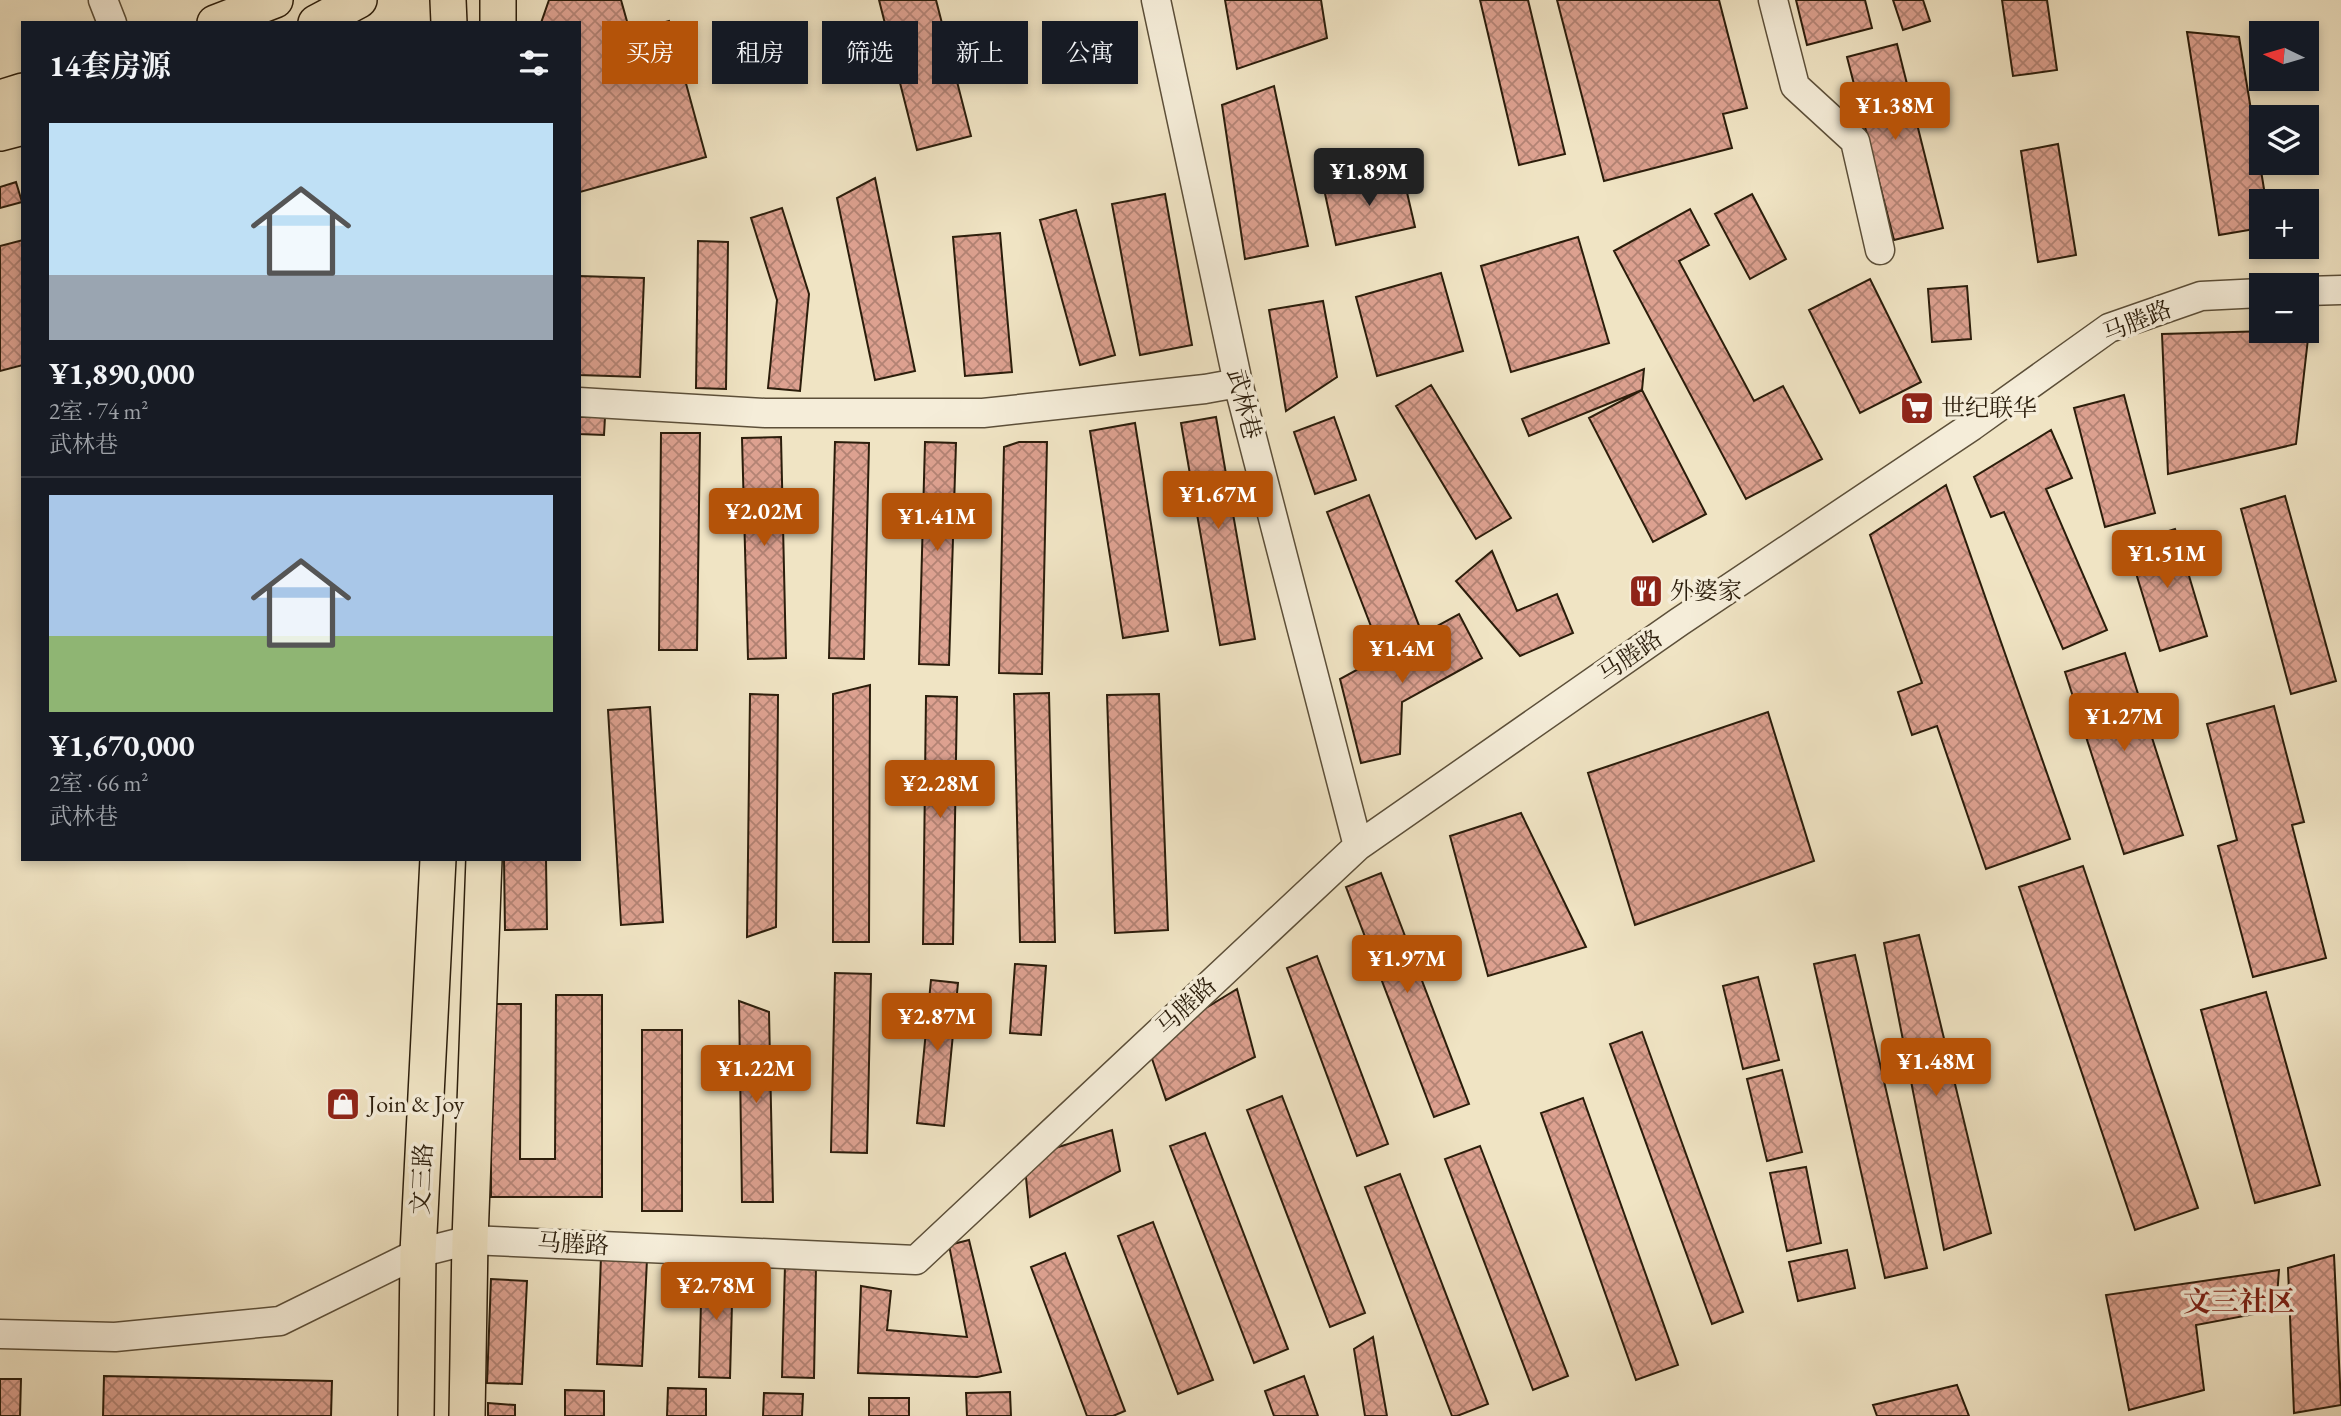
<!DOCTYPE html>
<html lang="zh">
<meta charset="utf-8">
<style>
:root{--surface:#171b24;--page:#20242c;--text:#f1f3f6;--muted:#9ea1a6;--line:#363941;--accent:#b45309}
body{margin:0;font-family:"EB Garamond","Noto Serif SC",serif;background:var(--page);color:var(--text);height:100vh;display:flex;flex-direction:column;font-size:26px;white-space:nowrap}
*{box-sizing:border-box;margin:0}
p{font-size:23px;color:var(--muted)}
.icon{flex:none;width:38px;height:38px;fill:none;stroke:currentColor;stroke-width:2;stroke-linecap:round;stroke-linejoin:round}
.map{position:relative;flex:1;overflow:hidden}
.panel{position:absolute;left:21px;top:21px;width:560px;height:840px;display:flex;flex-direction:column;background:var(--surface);border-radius:0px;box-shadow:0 4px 10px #0003}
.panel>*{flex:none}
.banner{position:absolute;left:602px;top:21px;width:665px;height:63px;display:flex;gap:14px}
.needle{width:46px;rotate:275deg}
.controls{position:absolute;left:2249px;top:21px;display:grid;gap:14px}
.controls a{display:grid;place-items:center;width:70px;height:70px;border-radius:0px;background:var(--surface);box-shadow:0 4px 10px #0003;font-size:35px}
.price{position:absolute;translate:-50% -60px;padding:0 16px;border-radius:7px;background:var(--accent);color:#fff;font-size:23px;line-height:46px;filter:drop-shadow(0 2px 4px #0008)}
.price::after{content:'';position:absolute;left:50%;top:42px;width:21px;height:16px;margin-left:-10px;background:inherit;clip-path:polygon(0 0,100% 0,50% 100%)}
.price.on{background:#222;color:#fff}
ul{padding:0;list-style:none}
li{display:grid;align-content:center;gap:14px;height:371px;padding:0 28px}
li+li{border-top:2px solid var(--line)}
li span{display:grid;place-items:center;height:217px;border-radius:0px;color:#555}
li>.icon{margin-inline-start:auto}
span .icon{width:126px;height:126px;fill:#fffc;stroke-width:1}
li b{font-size:30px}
h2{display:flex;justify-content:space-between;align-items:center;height:84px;padding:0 28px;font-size:30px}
.pill{padding:0 24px;border-radius:0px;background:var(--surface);box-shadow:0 4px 10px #0003;font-size:24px;line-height:63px}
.pill.on{background:var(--accent);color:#fff}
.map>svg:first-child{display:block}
.building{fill:url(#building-cross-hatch);stroke:#2b1d0b;stroke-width:2}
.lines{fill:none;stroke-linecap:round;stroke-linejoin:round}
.minor-casing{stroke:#5c4f39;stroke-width:31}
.major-casing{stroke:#2b1d0b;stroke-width:38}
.minor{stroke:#f5edd9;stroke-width:28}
.major{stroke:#f0e4c4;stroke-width:35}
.labels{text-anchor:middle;stroke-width:7;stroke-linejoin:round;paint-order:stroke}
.street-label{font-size:24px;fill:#2b1d0b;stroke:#f5edd9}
.poi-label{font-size:24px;fill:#2b1d0b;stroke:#f5edd9;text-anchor:start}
.quarter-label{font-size:28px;font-weight:bold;fill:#7a1f14;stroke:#f5edd9}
</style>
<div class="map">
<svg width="2341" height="1416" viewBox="0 0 2341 1416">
<defs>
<pattern id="building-cross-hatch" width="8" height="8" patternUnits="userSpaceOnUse" patternTransform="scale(1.75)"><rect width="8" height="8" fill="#dda190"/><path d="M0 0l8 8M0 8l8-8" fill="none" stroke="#b38374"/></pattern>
</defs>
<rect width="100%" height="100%" fill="#f0e4c4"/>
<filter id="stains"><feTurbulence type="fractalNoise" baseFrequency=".00286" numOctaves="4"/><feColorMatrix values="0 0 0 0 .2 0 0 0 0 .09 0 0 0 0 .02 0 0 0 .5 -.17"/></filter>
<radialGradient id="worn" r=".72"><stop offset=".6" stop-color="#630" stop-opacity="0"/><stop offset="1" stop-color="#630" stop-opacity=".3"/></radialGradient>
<path class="building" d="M549 0H621L630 32 669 21 706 157 580 192 579 23H541Z
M879 0H936L971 136 917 150Z
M1225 0H1321L1327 38 1237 69Z
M1480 0H1528L1565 154 1519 165Z
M1557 0H1719L1747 108 1723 114 1732 148 1604 181Z
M1796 0H1865L1872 28 1807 45Z
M1893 0H1923L1930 21 1903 30Z
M2002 0H2047L2057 70 2013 76Z
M2187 32 2239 37 2266 201H2261V228L2219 235Z
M1897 44 1943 228 1894 240 1847 57Z
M1274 86 1308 246 1245 259 1222 105Z
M2058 144 2076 255 2038 262 2021 151Z
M1402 171 1415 227 1336 245 1324 189Z
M875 178 915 371 875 380 837 198Z
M16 182 22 202 0 208V187Z
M1165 194 1192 345 1140 355 1112 204Z
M1752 194 1786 259 1750 279 1715 214Z
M782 208 809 294 800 391 768 388 777 300 751 218Z
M1690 209 1709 245 1679 261 1754 401 1783 386 1822 459 1746 499 1614 251Z
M1076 210 1115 355 1080 365 1040 220Z
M1000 233 1012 372 965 376 953 237Z
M1578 237 1609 343 1511 372 1481 266Z
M23 240V365L0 371V246Z
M698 241 728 242 726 389 696 388Z
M1441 273 1463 351 1377 376 1356 297Z
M579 276 644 278 640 377 579 375Z
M1870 279 1921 382 1860 413 1809 310Z
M1967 286 1971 339 1932 342 1928 289Z
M1323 301 1337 377 1286 411 1269 310Z
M2309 330 2296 444 2168 474 2162 334Z
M1644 369 1642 390 1529 436 1522 419Z
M1431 385 1511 518 1476 539 1396 406Z
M1642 390 1706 514 1653 542 1589 418Z
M2124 395 2155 513 2105 527 2074 408Z
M579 417H605L604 435 579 434Z
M1216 417 1255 639 1220 645 1181 423Z
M1334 417 1356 480 1315 494 1294 432Z
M1135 423 1168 631 1123 638 1090 431Z
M2051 430 2072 478 2046 489 2107 630 2063 649 2004 512 1991 517 1974 477Z
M661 433H700L697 650H659Z
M781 437 786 658 748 659 742 438Z
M835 442 869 443 864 659 829 658Z
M925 442 956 443 949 665 919 664Z
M1019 442H1047L1042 674 999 673 1004 447Z
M1946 485 2070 839 1986 869 1937 726 1912 735 1898 692 1922 683 1870 535Z
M1369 495 1421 631 1379 647 1327 512Z
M2285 496 2336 681 2291 694 2241 509Z
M2175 529 2207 636 2160 651 2127 544Z
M1492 551 1517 611 1557 594 1573 633 1520 656 1456 581Z
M1459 614 1482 658 1402 702 1400 754 1361 763 1340 679Z
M2125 653 2183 835 2124 854 2065 672Z
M870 685 869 942H833V694Z
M1049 693 1055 942H1020L1014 694Z
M750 694 778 695 776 927 747 937Z
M1159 694 1168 930 1115 933 1107 695Z
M926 696 957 697 953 944H923Z
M2274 706 2304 822 2292 825 2326 958 2253 977 2218 846 2237 840 2207 724Z
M650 707 663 922 621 925 608 710Z
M1768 712 1814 861 1635 925 1588 773Z
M1521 813 1586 947 1488 976 1450 836Z
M504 859H546L547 929 505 930Z
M2083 866 2198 1208 2135 1230 2019 887Z
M1381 873 1469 1104 1434 1117 1346 887Z
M1919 935 1991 1233 1944 1250 1884 943Z
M1855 955 1927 1268 1885 1278 1814 964Z
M1317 956 1388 1144 1357 1156 1287 968Z
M1015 964 1046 966 1041 1035 1010 1033Z
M835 973 871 974 867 1153 831 1152Z
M1758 977 1779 1060 1743 1069 1723 986Z
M931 980 958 983 944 1126 917 1123Z
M1237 989 1255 1057 1166 1100 1147 1044Z
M2266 992 2320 1185 2255 1203 2201 1010Z
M556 995H602V1197H491V1004H521L520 1159H555Z
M739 1001 769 1012 773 1202H742Z
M642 1030H682V1211H642Z
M1642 1032 1743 1312 1712 1324 1610 1044Z
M1782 1070 1802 1152 1767 1161 1747 1079Z
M1282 1096 1365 1313 1330 1327 1247 1110Z
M1583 1098 1678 1365 1636 1380 1541 1113Z
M1112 1130 1120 1171 1030 1217 1024 1158Z
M1205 1133 1288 1349 1254 1363 1170 1146Z
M1480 1146 1568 1376 1533 1390 1445 1159Z
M1806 1167 1821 1243 1787 1251 1770 1173Z
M1400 1174 1488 1404 1457 1416H1452L1365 1187Z
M1153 1222 1213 1380 1178 1394 1118 1236Z
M969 1240 1001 1372 977 1377 858 1373 861 1286 891 1291 887 1330 967 1337 949 1245Z
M1847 1250 1855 1288 1798 1301 1789 1262Z
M1065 1253 1125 1411 1113 1416H1087L1031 1267Z
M2334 1255 2341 1405 2294 1413 2288 1268Z
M601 1257 647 1259 642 1366 597 1364Z
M702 1265 733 1266 730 1378 699 1377Z
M785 1265 816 1266 814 1378 782 1377Z
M2279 1270 2276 1310 2196 1325 2204 1390 2129 1410 2106 1295Z
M491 1279 527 1281 522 1384 487 1383Z
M1373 1337 1387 1416H1365L1354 1349Z
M104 1376 332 1381 331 1416H103Z
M1304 1376 1318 1416H1274L1265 1391Z
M0 1379H21L20 1416H0Z
M1957 1385 1969 1416H1877L1873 1405Z
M668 1388 706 1389V1416H667Z
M565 1390 604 1391V1416H565Z
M1010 1392 1011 1416H967L966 1393Z
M764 1393 803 1394 802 1416H763Z
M869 1398H909V1416H869Z
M488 1403 515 1405V1416H488Z"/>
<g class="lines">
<g class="minor-casing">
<path id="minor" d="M103 0 112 23
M1156 0 1238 383 1358 846
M1773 0 1795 86 1855 141 1880 250
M2306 291 2341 290
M579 402 765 413H983L1205 389 1238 383
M0 1334 115 1337 280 1321 418 1253 470 1240 916 1260 1358 846 1679 622 1972 426 2109 328 2201 296 2261 293"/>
</g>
<g class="major-casing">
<path id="major" d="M448 0 449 23
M498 0V23
M215 23 275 0
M316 23 359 0
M0 98 23 91
M0 133 23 127
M416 1416 418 1253 438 859
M467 1416 470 1240 484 859"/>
</g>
<use href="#minor" class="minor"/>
<use href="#major" class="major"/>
</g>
<defs>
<g id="supermarket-square" transform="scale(1.75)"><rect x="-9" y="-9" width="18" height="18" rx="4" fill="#8f2418" stroke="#f5edd9"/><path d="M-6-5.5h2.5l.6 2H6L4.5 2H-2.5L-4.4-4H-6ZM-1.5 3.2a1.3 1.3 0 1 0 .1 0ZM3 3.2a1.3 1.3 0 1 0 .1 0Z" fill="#fff"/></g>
<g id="restaurant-square" transform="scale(1.75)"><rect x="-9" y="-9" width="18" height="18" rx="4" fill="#8f2418" stroke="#f5edd9"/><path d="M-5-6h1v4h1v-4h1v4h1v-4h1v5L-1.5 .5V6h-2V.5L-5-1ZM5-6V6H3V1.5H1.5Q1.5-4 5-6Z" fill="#fff"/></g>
<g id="shop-square" transform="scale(1.75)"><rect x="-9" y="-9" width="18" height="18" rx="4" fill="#8f2418" stroke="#f5edd9"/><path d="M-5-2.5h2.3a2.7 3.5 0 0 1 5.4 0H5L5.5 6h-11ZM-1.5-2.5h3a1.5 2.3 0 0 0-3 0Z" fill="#fff"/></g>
</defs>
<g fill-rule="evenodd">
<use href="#supermarket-square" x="1917" y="408"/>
<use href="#restaurant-square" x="1646" y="591"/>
<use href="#shop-square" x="343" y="1104"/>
</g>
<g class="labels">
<g class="street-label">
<text transform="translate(2137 321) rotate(-22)" y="8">马塍路</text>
<text transform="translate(1244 404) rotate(76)" y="8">武林巷</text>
<text transform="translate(1630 656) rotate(-35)" y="8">马塍路</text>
<text transform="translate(1186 1006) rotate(-43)" y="8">马塍路</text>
<text transform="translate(422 1179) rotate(-87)" y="8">文三路</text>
<text transform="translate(573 1244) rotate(3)" y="8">马塍路</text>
</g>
<g class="poi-label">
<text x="1941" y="416">世纪联华</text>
<text x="1670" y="599">外婆家</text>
<text x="368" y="1112">Join &amp; Joy</text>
</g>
<g class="quarter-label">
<text x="2239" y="1311">文三社区</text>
</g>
</g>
<rect width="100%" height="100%" filter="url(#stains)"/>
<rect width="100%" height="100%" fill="url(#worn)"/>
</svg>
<div class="controls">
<a><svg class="needle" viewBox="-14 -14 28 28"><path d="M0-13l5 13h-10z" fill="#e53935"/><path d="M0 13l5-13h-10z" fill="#9ea1a6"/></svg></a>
<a><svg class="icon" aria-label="layers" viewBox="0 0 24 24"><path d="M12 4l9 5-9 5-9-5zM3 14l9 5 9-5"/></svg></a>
<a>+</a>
<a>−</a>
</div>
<b class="price" style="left:1895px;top:142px">¥1.38M</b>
<b class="price on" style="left:1369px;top:208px">¥1.89M</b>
<b class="price" style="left:1218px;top:531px">¥1.67M</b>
<b class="price" style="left:764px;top:548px">¥2.02M</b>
<b class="price" style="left:937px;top:553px">¥1.41M</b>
<b class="price" style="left:2167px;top:590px">¥1.51M</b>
<b class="price" style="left:1402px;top:685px">¥1.4M</b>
<b class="price" style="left:2124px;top:753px">¥1.27M</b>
<b class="price" style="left:940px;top:820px">¥2.28M</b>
<b class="price" style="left:1407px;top:995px">¥1.97M</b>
<b class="price" style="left:937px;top:1053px">¥2.87M</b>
<b class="price" style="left:1936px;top:1098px">¥1.48M</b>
<b class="price" style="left:756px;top:1105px">¥1.22M</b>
<b class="price" style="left:716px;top:1322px">¥2.78M</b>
<div class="banner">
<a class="pill on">买房</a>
<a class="pill">租房</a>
<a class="pill">筛选</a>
<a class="pill">新上</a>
<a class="pill">公寓</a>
</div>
<section class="panel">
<h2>14套房源<svg class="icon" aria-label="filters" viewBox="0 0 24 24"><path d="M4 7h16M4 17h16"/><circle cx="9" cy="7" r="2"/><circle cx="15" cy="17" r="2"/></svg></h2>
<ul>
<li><span style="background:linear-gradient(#bfe0f5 70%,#9aa5b1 0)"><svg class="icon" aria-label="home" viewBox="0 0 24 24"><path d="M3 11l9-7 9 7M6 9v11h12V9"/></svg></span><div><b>¥1,890,000</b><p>2室 · 74 m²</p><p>武林巷</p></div></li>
<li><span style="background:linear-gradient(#a9c7e8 65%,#8fb573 0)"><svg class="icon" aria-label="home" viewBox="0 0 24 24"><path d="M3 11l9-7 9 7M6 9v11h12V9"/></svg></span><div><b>¥1,670,000</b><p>2室 · 66 m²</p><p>武林巷</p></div></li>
</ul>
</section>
</div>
